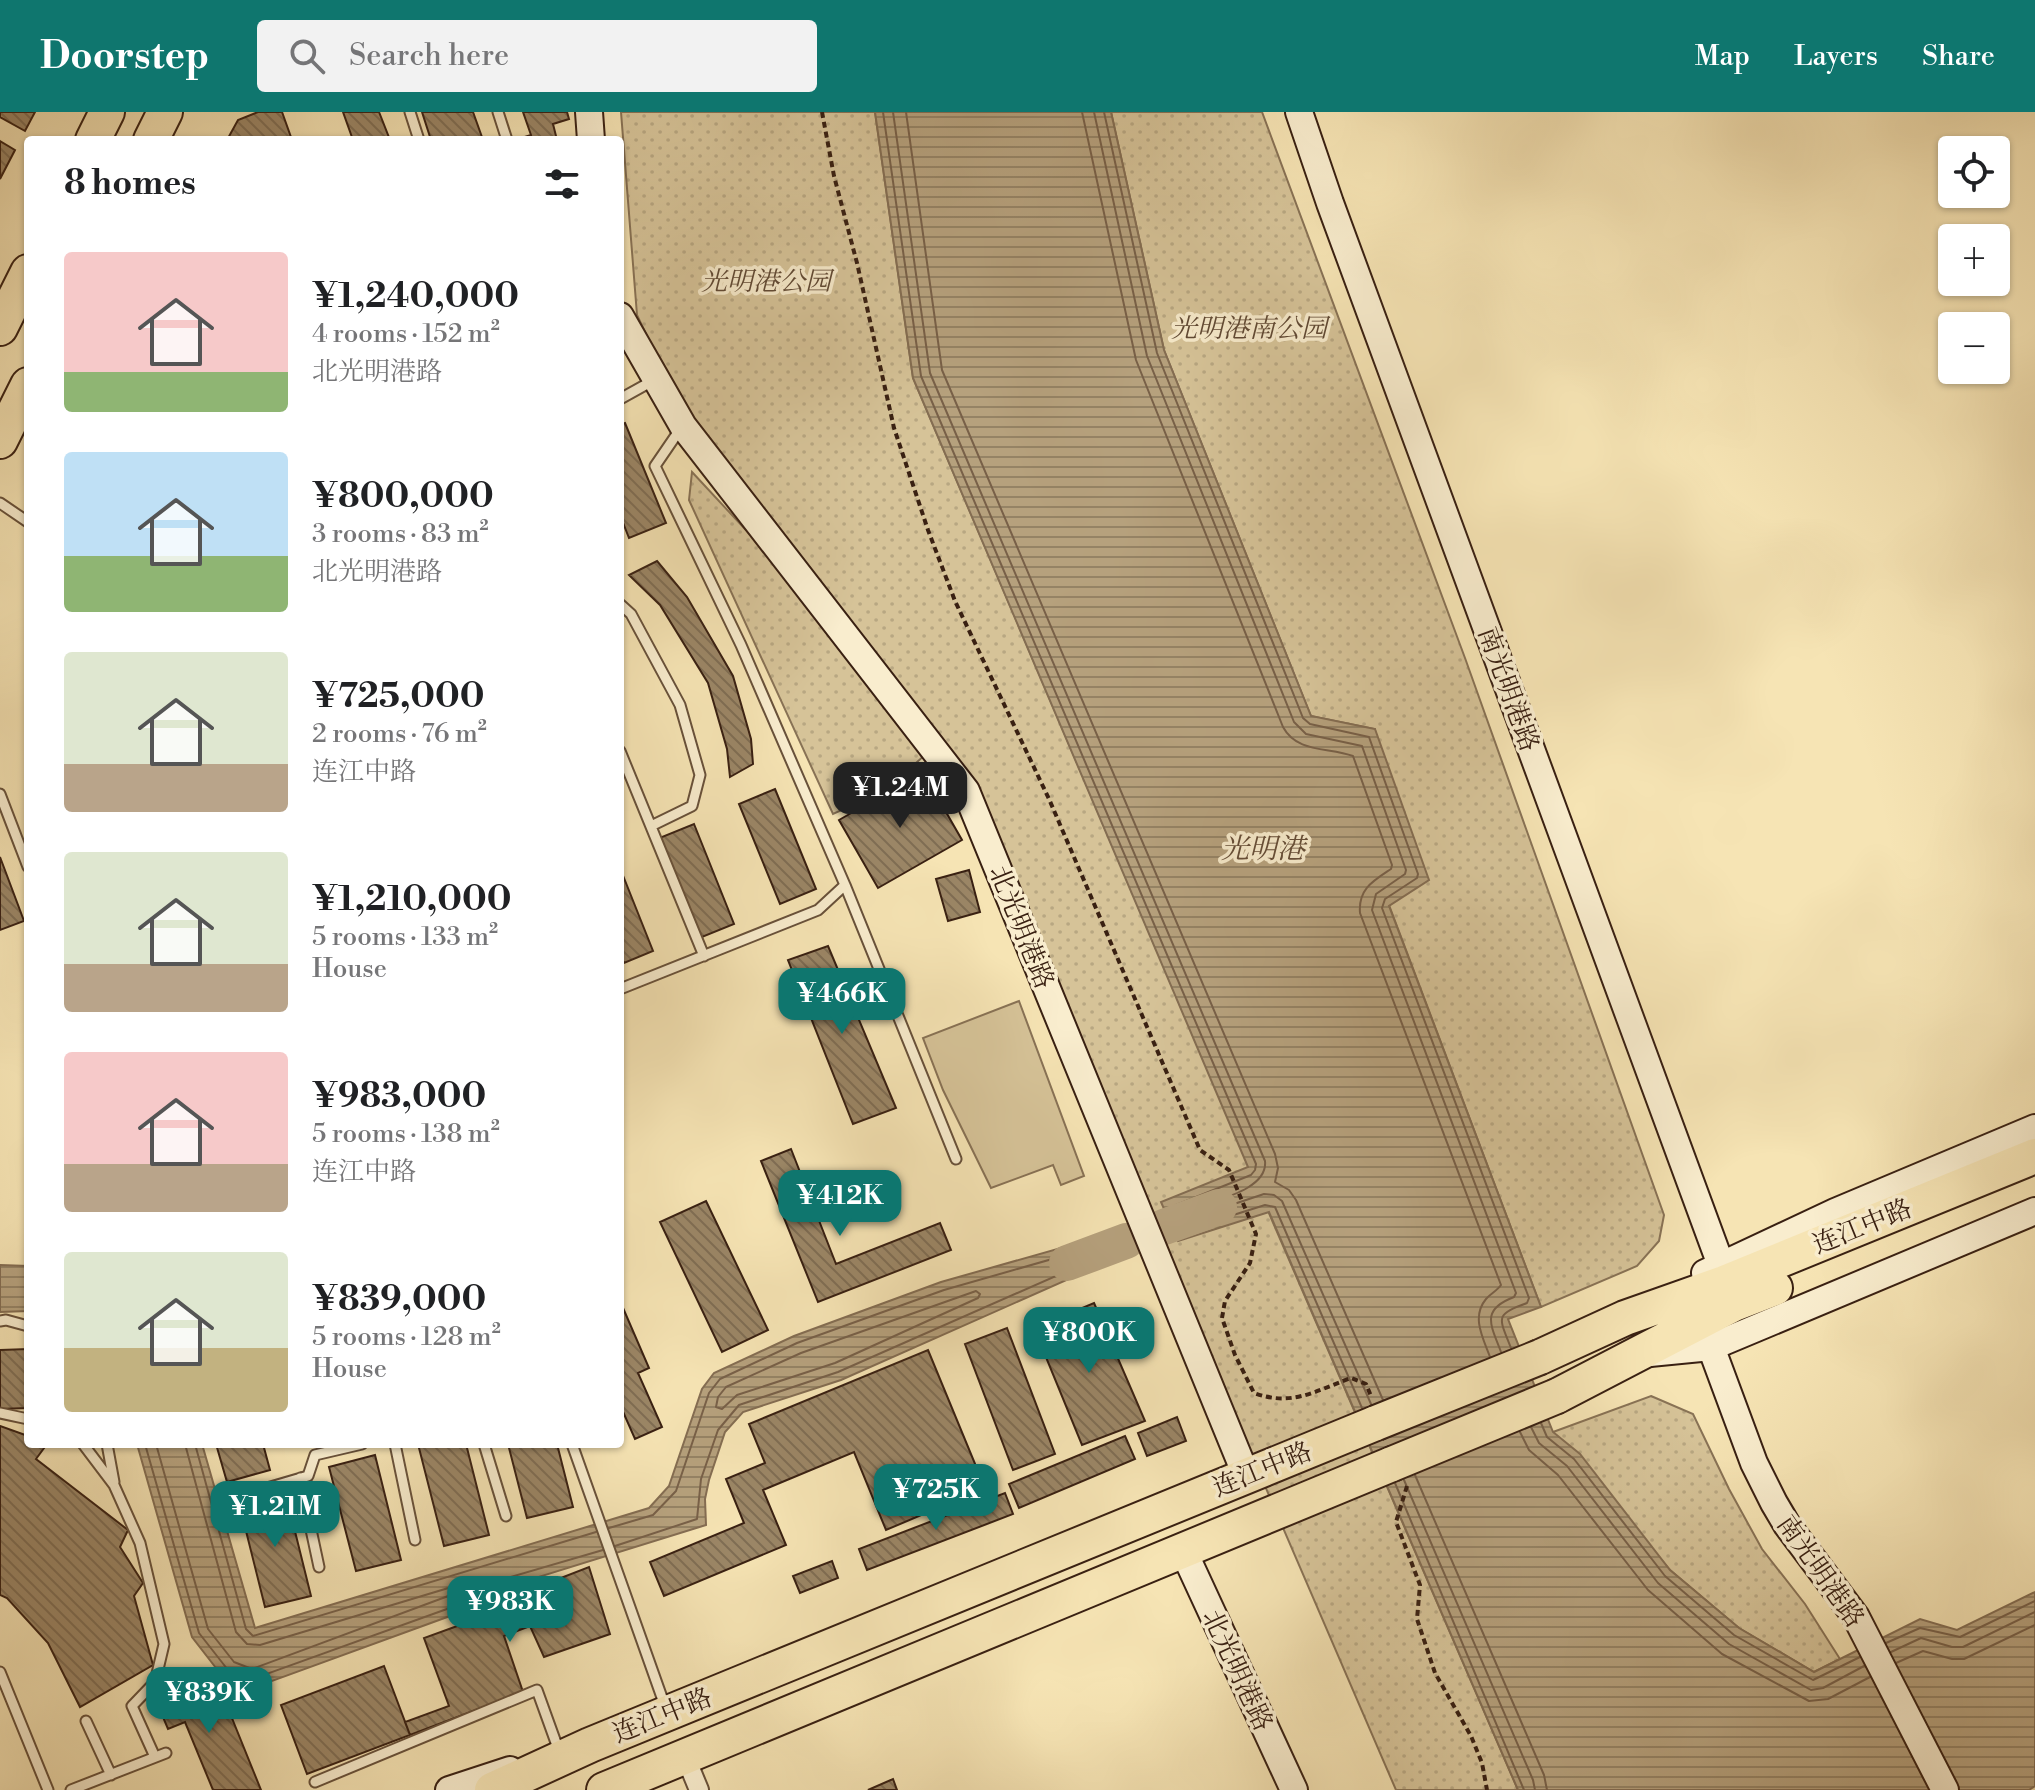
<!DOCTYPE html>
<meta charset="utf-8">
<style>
:root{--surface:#fff;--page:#f2f2f2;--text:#202124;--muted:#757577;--accent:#0f766e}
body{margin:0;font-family:"Libre Bodoni","Noto Serif SC",serif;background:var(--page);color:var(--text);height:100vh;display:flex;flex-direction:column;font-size:30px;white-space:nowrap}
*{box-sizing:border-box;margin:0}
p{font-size:26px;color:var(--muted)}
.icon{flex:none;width:44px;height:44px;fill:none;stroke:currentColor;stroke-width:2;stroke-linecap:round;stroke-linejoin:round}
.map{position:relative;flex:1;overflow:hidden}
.side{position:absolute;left:24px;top:24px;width:600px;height:1312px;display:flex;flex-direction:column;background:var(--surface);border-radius:8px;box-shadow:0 2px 6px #0004}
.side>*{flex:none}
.buttons{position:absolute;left:1938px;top:24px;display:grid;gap:16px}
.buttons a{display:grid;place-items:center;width:72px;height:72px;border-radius:8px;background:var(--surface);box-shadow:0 2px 6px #0004;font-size:40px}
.price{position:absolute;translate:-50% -68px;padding:0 18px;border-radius:16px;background:var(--accent);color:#fff;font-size:26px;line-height:52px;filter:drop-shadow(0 2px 4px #0008)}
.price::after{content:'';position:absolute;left:50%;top:48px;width:24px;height:18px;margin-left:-12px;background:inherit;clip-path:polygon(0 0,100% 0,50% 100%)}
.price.on{background:#222;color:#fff}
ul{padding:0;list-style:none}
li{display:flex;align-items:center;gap:24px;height:200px;padding:0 40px}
li span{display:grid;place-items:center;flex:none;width:224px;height:160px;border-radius:8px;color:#555}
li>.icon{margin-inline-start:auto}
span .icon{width:96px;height:96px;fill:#fffc;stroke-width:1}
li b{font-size:34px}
h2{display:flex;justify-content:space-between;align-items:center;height:96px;padding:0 40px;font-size:34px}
header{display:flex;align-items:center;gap:48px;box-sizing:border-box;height:112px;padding:0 40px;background:var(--accent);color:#fff}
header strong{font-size:38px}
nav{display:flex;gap:44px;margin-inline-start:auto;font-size:28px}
.search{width:560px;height:72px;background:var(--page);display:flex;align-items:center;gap:20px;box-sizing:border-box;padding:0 28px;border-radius:8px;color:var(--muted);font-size:30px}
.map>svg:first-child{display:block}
.grass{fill:url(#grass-dots);stroke:#887255;stroke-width:2}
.pitch{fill:#d6c398;stroke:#887255;stroke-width:2}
.water{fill:url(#water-rules);stroke:#846d52;stroke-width:2}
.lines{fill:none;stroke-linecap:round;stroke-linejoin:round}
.shore{stroke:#786048;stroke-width:2}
.river{stroke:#b6a17d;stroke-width:36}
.building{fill:url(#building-back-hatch);stroke:#392012;stroke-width:2}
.lane-casing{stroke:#68513a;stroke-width:13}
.street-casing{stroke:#68513a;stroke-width:22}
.secondary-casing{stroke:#392012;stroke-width:30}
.highway-casing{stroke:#392012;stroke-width:38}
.path{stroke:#392012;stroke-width:4;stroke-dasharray:6 4;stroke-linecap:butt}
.lane{stroke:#f9edce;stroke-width:9}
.street{stroke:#f9edce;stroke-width:18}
.secondary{stroke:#f9edce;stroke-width:26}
.highway{stroke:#f6e4b4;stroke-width:34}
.highway-bridge-casing{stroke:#392012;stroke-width:38;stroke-linecap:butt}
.highway-bridge{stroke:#f6e4b4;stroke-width:34}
.labels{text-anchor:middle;stroke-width:7;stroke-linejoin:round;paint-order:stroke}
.park-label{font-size:26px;font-style:italic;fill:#604934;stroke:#f9edce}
.street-label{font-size:26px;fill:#392012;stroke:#f9edce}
.water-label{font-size:28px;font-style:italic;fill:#654d37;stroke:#f9edce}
</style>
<header>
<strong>Doorstep</strong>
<div class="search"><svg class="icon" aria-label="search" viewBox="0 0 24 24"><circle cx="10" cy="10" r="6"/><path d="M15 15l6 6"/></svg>Search here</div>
<nav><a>Map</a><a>Layers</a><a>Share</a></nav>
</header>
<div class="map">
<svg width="2035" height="1678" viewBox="0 0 2035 1678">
<defs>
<pattern id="grass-dots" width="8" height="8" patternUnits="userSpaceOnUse" patternTransform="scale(2)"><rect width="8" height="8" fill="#d6c398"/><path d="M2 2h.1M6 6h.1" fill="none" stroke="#b8a782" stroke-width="1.8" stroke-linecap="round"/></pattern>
<pattern id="water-rules" width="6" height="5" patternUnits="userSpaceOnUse" patternTransform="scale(2)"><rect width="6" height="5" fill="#b6a17d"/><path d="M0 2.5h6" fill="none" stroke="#958365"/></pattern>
<pattern id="building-back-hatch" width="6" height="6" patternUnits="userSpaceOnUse" patternTransform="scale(2)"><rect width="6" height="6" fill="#9b8666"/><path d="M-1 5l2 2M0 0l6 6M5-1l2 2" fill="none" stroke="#7f6d53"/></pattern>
</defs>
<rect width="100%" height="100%" fill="#f6e4b4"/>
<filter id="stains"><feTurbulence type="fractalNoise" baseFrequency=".0025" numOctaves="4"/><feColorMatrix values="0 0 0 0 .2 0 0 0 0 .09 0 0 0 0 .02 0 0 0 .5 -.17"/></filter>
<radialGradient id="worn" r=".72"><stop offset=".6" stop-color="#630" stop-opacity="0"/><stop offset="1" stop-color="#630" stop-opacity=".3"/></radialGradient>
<path class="grass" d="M621 0H875L913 266 1249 1055 1518 1678H1396L1168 1149 971 668 680 294 637 203Z
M1111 0H1262L1465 546 1664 1103 1659 1129 1637 1154 1541 1195 1389 793 1375 617 1311 604 1164 238Z
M692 360 784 459 926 642 886 678 833 702 689 388Z
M1651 1284 1693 1302 1729 1377 1762 1437 1805 1492 1840 1547 1814 1560 1739 1516 1670 1458 1553 1320Z"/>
<path class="pitch" d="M1019 889 1084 1064 1061 1073 1053 1053 991 1076 943 978 923 926Z"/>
<path class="water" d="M875 0H1111L1164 238 1311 604 1375 617 1429 768 1389 794 1541 1195 1508 1207 1553 1320 1580 1342 1670 1458 1739 1516 1814 1560 1920 1507 1957 1518 2035 1480V1674L2029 1678H1518L1269 1100 1178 1129 1161 1090 1248 1055 913 266Z
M1096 1126 1113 1134 1107 1150 841 1268 743 1300 725 1320 709 1368 705 1387 706 1413 503 1476 461 1500 250 1577 223 1565 192 1525 137 1332H202L255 1516 649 1396 669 1374 702 1277 714 1261 794 1224 941 1170Z
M0 1153 28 1154V1199L0 1200Z"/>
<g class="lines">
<path class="shore" d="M883 0 921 264 1256 1052 1255 1058 1251 1063 1176 1093 1174 1098 1182 1116 1186 1118 1265 1093 1275 1095 1362 1296
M893 0 930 261 1265 1049C1268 1077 1219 1087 1198 1095L1196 1100 1201 1103 1264 1082 1274 1083 1282 1089 1371 1292
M906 0 942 258 1275 1042 1278 1056 1275 1070 1289 1078 1296 1088 1383 1288
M1082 0 1136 248 1283 615C1297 641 1328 635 1353 644L1392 753 1391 757C1373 769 1358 777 1360 801L1501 1173C1497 1179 1491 1181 1486 1187 1471 1205 1483 1226 1490 1245
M1094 0 1147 244 1294 610 1306 622 1362 634 1406 758 1405 762 1376 782 1372 798 1516 1181 1514 1185C1480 1198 1491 1213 1501 1240
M1104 0 1157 241 1303 606 1310 612 1369 625 1418 762 1417 766 1385 787 1382 796 1529 1186 1527 1191C1494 1203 1499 1205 1511 1236
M976 1179 980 1182 978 1186 835 1251 737 1283 722 1297 716 1295 718 1285 726 1275 801 1241Z
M1541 1311 1547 1325 1574 1347 1665 1464 1734 1523 1813 1568 1860 1545
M1531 1315 1539 1331 1567 1354 1658 1471 1729 1532 1811 1578 1823 1576 1864 1554
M1520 1320 1529 1338 1558 1363 1648 1478 1722 1542 1809 1589 1828 1587 1870 1565
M145 1332 199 1521 228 1558 250 1568 458 1493 500 1468 603 1438
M156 1332 208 1517 234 1550 252 1557 459 1480V1476L455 1474 260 1533 247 1532 236 1520 185 1332
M195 1332 246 1517 253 1524 596 1420
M1415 1363 1544 1663 1547 1678
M1404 1368 1533 1668 1535 1678
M1395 1371 1524 1678
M609 1416 653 1403 676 1379 709 1281 720 1267 797 1231 944 1178 1094 1135 1101 1138 1099 1145 838 1260 739 1293 718 1318 701 1367 697 1407 615 1434
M1886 1531 1920 1516 1960 1525 2035 1489
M1891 1540 1921 1526 1952 1535H1963L2035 1500
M1896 1551 1923 1539 1952 1547H1964L2035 1513"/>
<path class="river" d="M1164 1115 1219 1095
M1067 1151 1126 1129"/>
</g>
<path class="building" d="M0 0H35L25 19 0 5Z
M258 0H282L292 28H227L238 8Z
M343 0H379L390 28H353Z
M422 0H473L483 28H431Z
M523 0H567L569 7 553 12 557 28H522L521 26 531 23Z
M0 29 15 38 0 67Z
M625 311 666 411 629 426 620 403V313Z
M657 449 687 485 733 564 751 627 753 652 730 665 727 637 708 571 660 493 629 463Z
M923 660 962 728 878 776 839 708Z
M775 677 816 777 780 792 739 692Z
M694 712 734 812 697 827 657 727Z
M0 745 24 809 0 818Z
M620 756 653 839 624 851 620 842Z
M969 758 980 800 948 809 936 767Z
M828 834 896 996 853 1012 788 848Z
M791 1037 836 1152 940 1111 951 1138 818 1190 761 1049Z
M706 1089 768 1218 722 1240 660 1110Z
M620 1189 649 1256 638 1261 662 1315 635 1327 620 1293Z
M1094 1191 1145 1309 1082 1333 1034 1216Z
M1007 1216 1055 1342 1013 1358 965 1232Z
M28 1237V1296L0 1297V1238Z
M928 1238 985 1376 886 1418 854 1340 763 1378 786 1433 664 1484 650 1450 744 1411 726 1367 765 1351 749 1312Z
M1177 1305 1186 1329 1147 1344 1138 1321Z
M0 1314 28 1324V1332H47L36 1347 128 1418 120 1435 143 1471 134 1484 153 1553 80 1595 48 1531 7 1486 0 1483Z
M1125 1324 1135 1347 1019 1396 1009 1372Z
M216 1332H263L270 1358 227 1370Z
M418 1332H466L489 1423 444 1434Z
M508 1332H557L573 1395 527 1406Z
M375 1343 401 1448 356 1459 329 1355Z
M285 1379 311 1484 265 1495 239 1391Z
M1005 1381 1013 1402 867 1458 859 1437Z
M832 1449 838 1466 800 1481 793 1464Z
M589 1455 610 1522 544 1545 530 1514 504 1524 523 1580 410 1623 405 1610 449 1594 424 1526 482 1505 512 1485Z
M384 1554 410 1623 307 1662 281 1593Z
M190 1563 202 1593 223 1584 261 1678H213L185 1610 168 1617 152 1579Z
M893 1667 897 1678H868Z"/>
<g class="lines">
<g class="lane-casing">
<path id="lane" d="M410 0 419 28
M498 0 507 28
M620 287 656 267
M0 391 28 410
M620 492 631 502 680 593 700 663 692 694 651 714
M620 639 704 844
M0 682 28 755
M845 773 956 1047
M620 877 818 798 845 773 741 533 655 354 681 316
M0 1209 6 1208 28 1214
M0 1301 28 1307
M83 1332 114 1373 140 1431 164 1532 155 1570 132 1594 155 1645
M107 1332 114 1370
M395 1332 415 1428
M484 1332 506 1404
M572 1332 665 1594
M300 1366 319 1455
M240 1384 308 1364 315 1343 362 1332
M0 1560 48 1678
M86 1609 111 1663
M315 1670 537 1578 559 1639
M71 1678 166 1641"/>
</g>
<g class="street-casing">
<path id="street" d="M685 1644 699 1678"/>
</g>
<g class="secondary-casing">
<path id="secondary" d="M589 0 591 28
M1299 0 1330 91 1721 1153
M620 204 683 314 966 679 1246 1363
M1705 1161 1835 1100 2035 1016
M1711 1235 1754 1351 1774 1391 1787 1413 1856 1505 1945 1678
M1650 1241 1711 1235 2035 1099
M1183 1438 1294 1678
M449 1678 510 1658"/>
</g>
<g class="highway-casing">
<path id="highway" d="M93 28 107 0
M151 28 165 0
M0 216 28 160
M0 329 28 273
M1540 1245 1625 1206 1724 1171 2035 1044
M1557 1284 1734 1192 1775 1176
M492 1678 590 1633 1376 1311
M604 1678 1392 1352"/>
</g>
<path class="path" d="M822 0 834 64 857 151 894 316 928 418 955 489 1049 687 1200 1038 1229 1058 1256 1122 1250 1151 1225 1189 1222 1206 1235 1243 1254 1281C1292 1295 1315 1279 1351 1266L1366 1272 1371 1284
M1407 1374 1396 1410 1420 1473 1417 1507 1435 1561 1471 1624 1482 1651 1487 1678"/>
<use href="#lane" class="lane"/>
<use href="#street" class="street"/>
<use href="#secondary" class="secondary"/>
<use href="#highway" class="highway"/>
<g class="highway-bridge-casing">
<path id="highway-bridge" d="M1376 1311 1540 1245
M1392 1352 1557 1284"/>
</g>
<use href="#highway-bridge" class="highway-bridge"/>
</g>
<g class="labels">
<g class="park-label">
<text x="766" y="178">光明港公园</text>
<text x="1249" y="225">光明港南公园</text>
</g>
<g class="street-label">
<text transform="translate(1509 577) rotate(70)" y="9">南光明港路</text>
<text transform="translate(1022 815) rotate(68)" y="9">北光明港路</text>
<text transform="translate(1862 1114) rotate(-22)" y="9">连江中路</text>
<text transform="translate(1262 1357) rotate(-22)" y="9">连江中路</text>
<text transform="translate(1821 1459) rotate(55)" y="9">南光明港路</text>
<text transform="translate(1238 1558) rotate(65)" y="9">北光明港路</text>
<text transform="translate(662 1603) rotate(-22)" y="9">连江中路</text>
</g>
<g class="water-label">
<text x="1263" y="746">光明港</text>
</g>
</g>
<rect width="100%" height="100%" filter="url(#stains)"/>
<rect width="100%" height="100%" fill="url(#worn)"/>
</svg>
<div class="buttons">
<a><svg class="icon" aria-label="locate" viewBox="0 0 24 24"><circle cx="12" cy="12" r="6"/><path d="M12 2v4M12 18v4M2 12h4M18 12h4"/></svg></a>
<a>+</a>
<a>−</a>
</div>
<b class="price on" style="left:900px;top:718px">¥1.24M</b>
<b class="price" style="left:842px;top:924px">¥466K</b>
<b class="price" style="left:840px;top:1126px">¥412K</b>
<b class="price" style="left:1089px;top:1263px">¥800K</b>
<b class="price" style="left:936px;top:1420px">¥725K</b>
<b class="price" style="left:275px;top:1437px">¥1.21M</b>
<b class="price" style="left:510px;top:1532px">¥983K</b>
<b class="price" style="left:209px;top:1623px">¥839K</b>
<section class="side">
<h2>8 homes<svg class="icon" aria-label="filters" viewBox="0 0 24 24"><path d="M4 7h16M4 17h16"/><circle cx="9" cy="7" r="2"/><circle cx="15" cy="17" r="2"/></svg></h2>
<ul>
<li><span style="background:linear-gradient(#f6c9c9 75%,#8fb573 0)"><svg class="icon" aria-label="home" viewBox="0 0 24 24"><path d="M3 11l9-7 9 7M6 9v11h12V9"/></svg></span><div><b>¥1,240,000</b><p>4 rooms · 152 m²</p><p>北光明港路</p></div></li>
<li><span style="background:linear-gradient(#bfe0f5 65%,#8fb573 0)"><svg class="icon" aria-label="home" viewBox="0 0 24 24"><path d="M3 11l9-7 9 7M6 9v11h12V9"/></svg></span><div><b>¥800,000</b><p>3 rooms · 83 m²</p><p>北光明港路</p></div></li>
<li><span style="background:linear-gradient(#dfe7d0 70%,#b9a48a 0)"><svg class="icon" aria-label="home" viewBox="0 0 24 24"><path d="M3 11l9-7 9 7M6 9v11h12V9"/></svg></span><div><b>¥725,000</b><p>2 rooms · 76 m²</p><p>连江中路</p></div></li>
<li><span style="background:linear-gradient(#dfe7d0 70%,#b9a48a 0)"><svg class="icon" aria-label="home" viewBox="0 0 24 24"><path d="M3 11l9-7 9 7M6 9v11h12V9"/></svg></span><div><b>¥1,210,000</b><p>5 rooms · 133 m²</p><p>House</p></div></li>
<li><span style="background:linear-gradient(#f6c9c9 70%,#b9a48a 0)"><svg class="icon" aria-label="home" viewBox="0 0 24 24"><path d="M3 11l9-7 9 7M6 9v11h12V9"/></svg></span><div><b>¥983,000</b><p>5 rooms · 138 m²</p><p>连江中路</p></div></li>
<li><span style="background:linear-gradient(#dfe7d0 60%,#c2b280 0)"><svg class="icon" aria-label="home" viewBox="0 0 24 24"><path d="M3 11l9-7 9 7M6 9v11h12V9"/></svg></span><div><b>¥839,000</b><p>5 rooms · 128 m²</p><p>House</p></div></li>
</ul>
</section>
</div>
